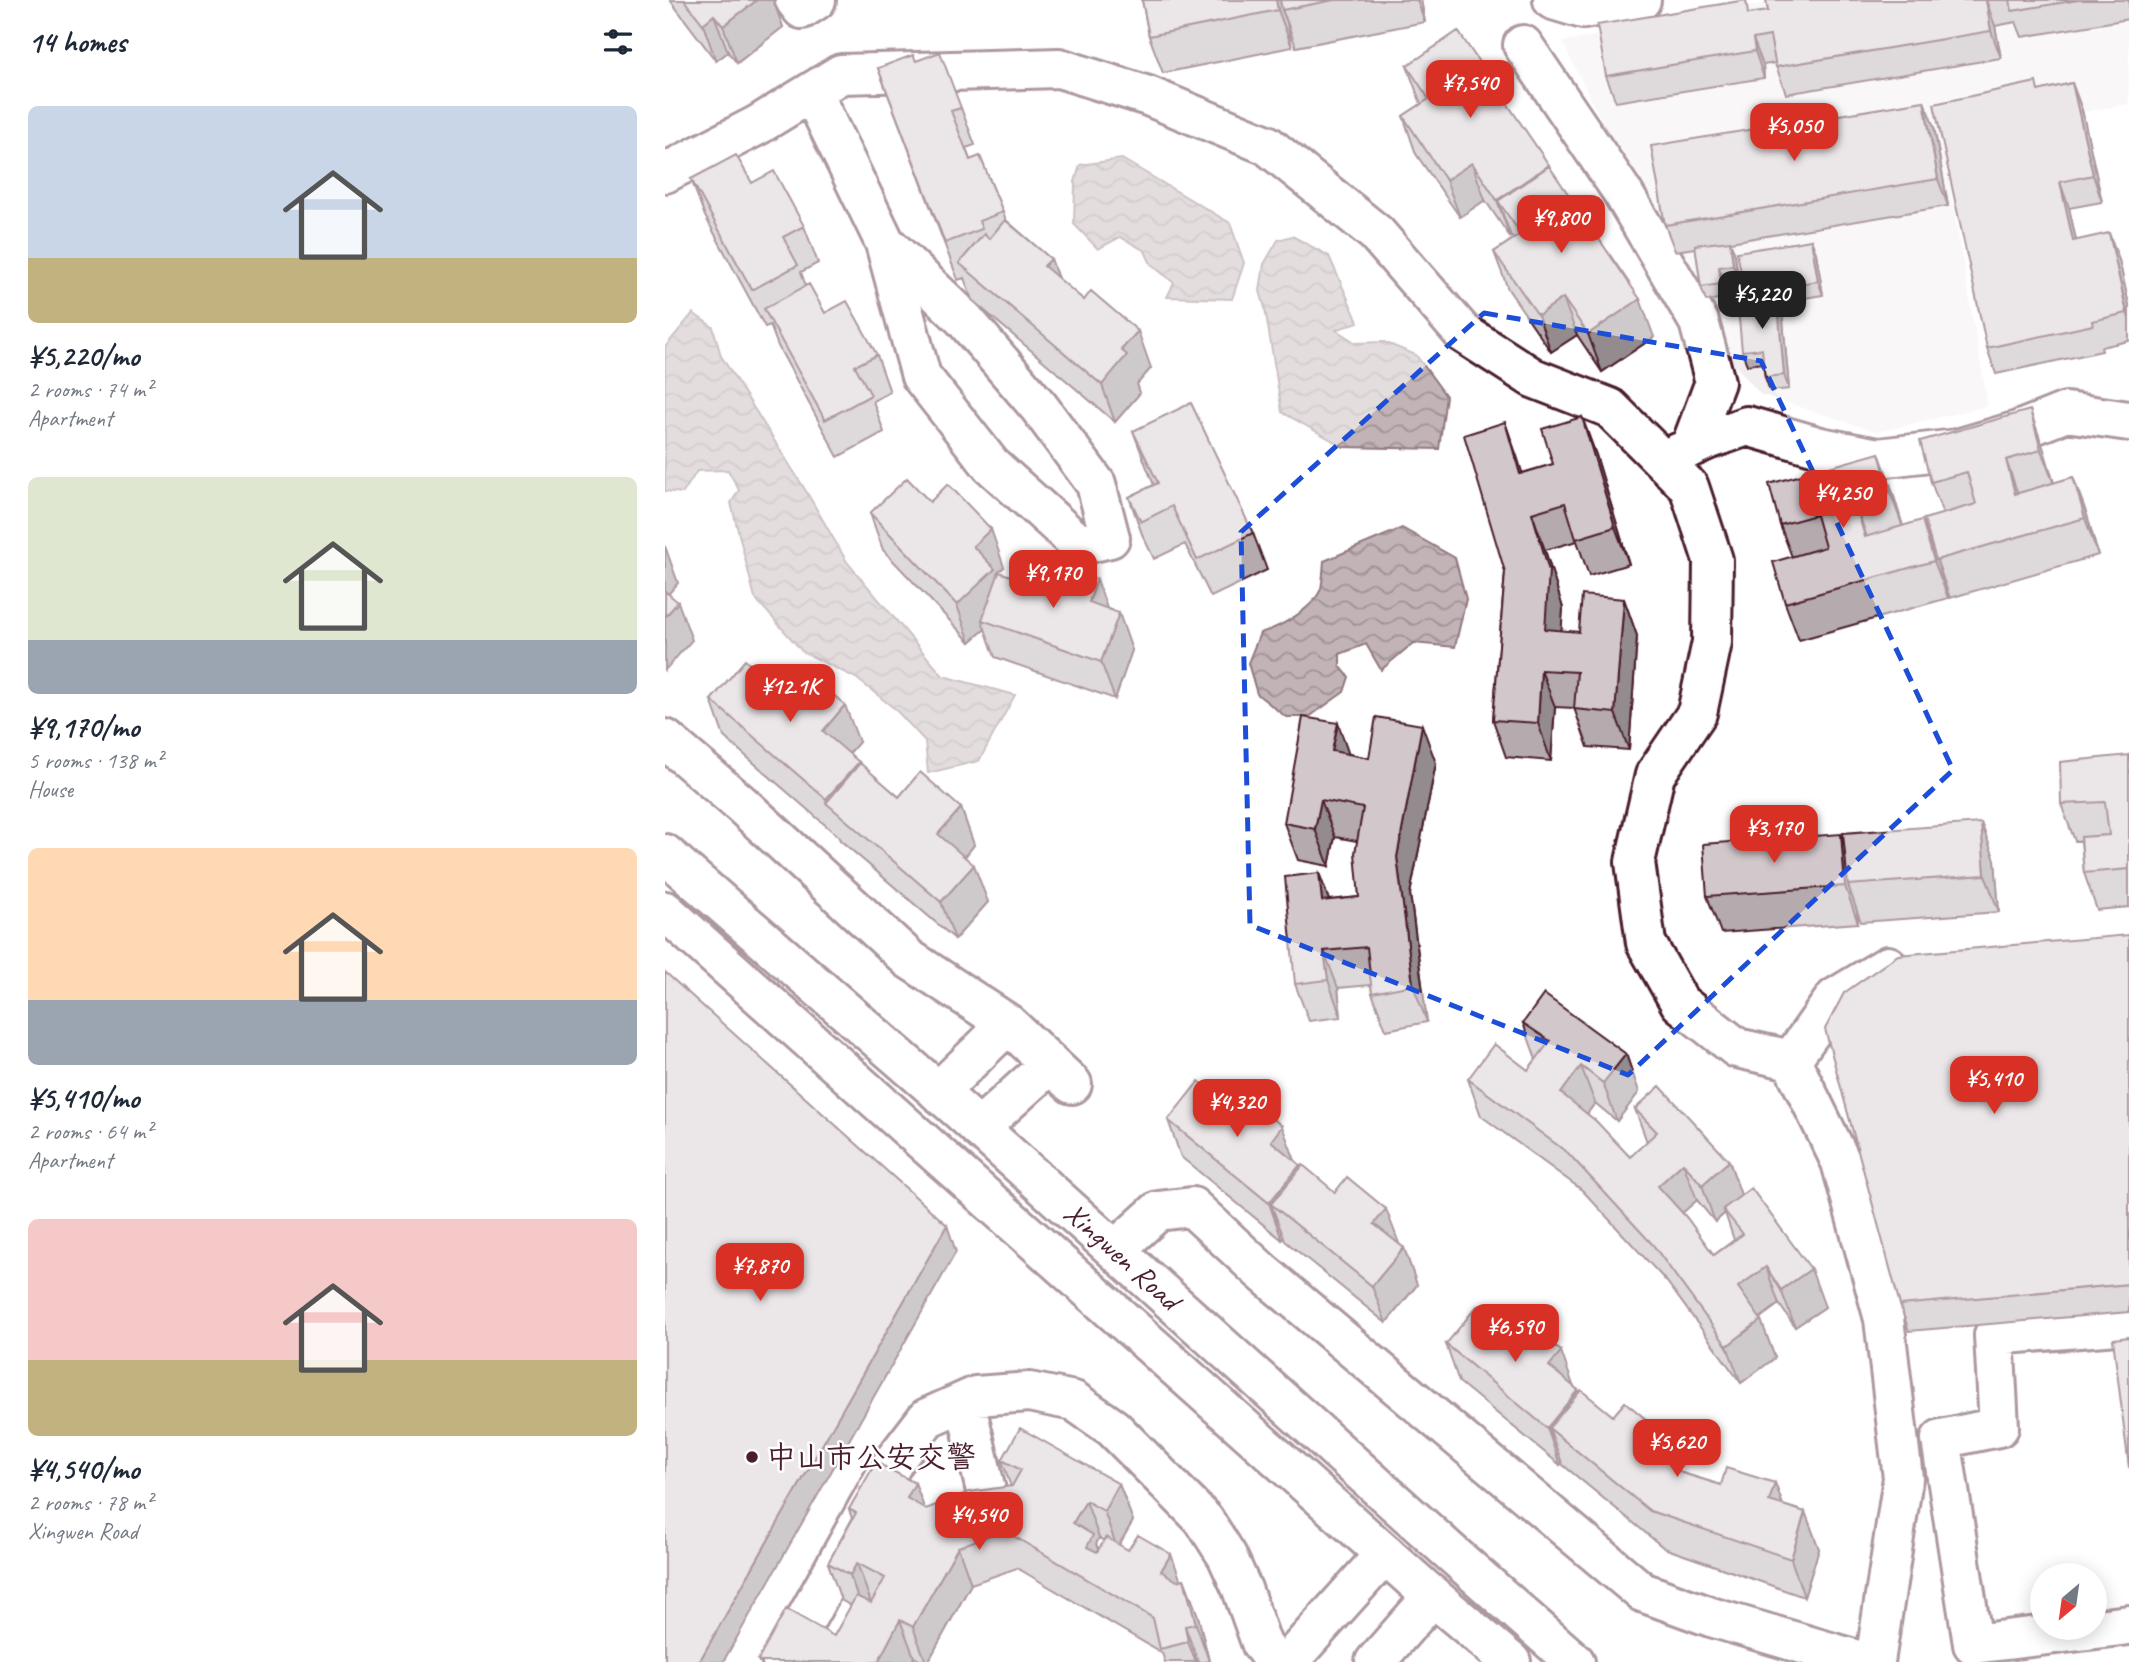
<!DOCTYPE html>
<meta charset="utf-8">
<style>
:root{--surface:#fff;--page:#f2f2f3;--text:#1f2937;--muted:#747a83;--accent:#d93025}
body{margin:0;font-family:Caveat,"LXGW WenKai TC",sans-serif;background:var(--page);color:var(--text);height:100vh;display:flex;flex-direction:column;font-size:26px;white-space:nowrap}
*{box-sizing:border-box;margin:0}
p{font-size:23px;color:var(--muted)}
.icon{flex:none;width:38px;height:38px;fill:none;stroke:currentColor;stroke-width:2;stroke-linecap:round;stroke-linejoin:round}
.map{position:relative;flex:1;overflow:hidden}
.sheet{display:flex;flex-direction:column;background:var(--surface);width:665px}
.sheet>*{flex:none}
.needle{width:46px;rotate:209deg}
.buttons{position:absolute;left:1365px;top:1563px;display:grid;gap:14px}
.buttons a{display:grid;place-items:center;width:77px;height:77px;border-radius:50%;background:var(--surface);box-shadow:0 4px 18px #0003;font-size:35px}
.price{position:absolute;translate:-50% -60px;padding:0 16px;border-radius:14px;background:var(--accent);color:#fff;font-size:23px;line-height:46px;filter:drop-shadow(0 2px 4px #0008)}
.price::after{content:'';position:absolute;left:50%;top:42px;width:21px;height:16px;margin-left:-10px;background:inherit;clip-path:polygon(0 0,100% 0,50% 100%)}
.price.active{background:#222;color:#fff}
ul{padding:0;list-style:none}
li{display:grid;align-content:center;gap:14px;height:371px;padding:0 28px}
li span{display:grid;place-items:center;height:217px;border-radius:10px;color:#555}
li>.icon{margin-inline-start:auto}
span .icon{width:126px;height:126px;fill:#fffc;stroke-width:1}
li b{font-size:30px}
h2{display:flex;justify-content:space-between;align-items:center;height:84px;padding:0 28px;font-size:30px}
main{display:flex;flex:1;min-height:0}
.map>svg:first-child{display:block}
.built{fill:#f2eeef}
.water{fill:url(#water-waves);stroke:#91787e;stroke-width:2}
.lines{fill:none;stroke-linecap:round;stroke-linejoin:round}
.minor-casing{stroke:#4a1f2b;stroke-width:44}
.major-casing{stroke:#4a1f2b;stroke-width:44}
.minor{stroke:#fff;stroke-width:38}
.major{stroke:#fff;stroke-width:38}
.wall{fill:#b5abaf;stroke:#4a1f2b;stroke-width:2;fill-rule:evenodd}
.shaded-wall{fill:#938b8e;stroke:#4a1f2b;stroke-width:2}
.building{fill:#d2c7cb;stroke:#4a1f2b;stroke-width:2}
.marked{fill:none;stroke:#1d4ed8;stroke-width:5;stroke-dasharray:14 9;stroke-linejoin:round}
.poi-dot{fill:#4a1f2b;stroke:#fff;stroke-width:2.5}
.labels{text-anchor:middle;stroke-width:5;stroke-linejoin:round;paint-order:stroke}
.street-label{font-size:30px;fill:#4a1f2b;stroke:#fff}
.poi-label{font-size:30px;fill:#4a1f2b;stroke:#fff;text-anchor:start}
</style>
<main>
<section class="sheet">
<h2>14 homes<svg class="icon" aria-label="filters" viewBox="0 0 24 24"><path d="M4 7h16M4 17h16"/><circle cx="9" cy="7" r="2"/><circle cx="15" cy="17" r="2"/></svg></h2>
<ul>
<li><span style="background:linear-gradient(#c9d6e8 70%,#c2b280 0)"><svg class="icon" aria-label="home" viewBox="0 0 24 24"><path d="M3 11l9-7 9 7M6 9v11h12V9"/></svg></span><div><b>¥5,220/mo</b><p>2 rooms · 74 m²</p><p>Apartment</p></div></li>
<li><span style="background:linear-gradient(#dfe7d0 75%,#9aa5b1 0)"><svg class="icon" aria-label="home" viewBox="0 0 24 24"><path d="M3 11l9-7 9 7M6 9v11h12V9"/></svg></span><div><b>¥9,170/mo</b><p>5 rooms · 138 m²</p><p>House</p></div></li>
<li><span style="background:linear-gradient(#ffd9b3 70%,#9aa5b1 0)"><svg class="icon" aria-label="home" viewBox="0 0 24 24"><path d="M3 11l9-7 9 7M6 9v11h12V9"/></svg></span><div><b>¥5,410/mo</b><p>2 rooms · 64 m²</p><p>Apartment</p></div></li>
<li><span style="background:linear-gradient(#f6c9c9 65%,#c2b280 0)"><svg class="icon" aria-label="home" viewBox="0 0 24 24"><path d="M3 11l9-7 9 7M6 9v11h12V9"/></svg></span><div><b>¥4,540/mo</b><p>2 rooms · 78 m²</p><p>Xingwen Road</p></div></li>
</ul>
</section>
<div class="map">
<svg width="1464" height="1662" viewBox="0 0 1464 1662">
<defs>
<pattern id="water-waves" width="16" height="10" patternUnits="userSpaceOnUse" patternTransform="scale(1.75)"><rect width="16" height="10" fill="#c1b3b6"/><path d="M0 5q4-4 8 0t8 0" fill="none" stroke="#9f9194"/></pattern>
</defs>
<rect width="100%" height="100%" fill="#fff"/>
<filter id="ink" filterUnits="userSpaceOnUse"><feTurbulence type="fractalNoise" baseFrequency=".0143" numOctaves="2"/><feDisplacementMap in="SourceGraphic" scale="14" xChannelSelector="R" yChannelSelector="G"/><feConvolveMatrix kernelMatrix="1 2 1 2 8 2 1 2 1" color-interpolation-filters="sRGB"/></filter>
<g filter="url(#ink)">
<path class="built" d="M1118 0H1464V104L1276 136 1323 406 1212 432 1095 394 1047 339 897 42Z"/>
<path class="water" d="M457 159 565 223 579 263 567 299 502 297 509 283 486 264 480 251 455 237 433 249 409 224 410 182 415 165Z
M627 236 664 256 693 322 671 330 691 343 719 342 751 355 781 396 774 449 679 447 617 412 600 308 595 291 599 264 613 240Z
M28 313 48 327 56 356 141 491 182 562 278 676 350 695 314 761 263 773 260 741 230 709 191 678 138 652 90 598 66 503 74 490 63 470 32 471 18 493 0 491V347Z
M737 528 790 558 801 599 790 647 748 643 716 670 701 644 675 654V666L684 677 679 692 644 717H621L592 694 583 663 595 633C614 628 650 608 656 588 658 580 658 570 659 561Z"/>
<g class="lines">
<g class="minor-casing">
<path id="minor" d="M130 0 137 9 151 0
M888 0 918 9 976 0
M858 45 958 193 1034 322 1050 382 1025 448
M147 92 220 243 256 376 326 465 415 545 445 538 431 484 374 407 298 318 220 243
M0 173 93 125 176 74 394 68 483 96 602 145 711 233 798 333 868 378 945 408 1024 487 1048 560 1047 642 1032 713 990 775 970 862 981 943 1015 1003 1072 1048 1126 1060
M998 460 1042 440 1082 426 1155 447 1213 458 1292 449 1353 431 1401 412 1464 421
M0 739 76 804 244 959 343 1024 407 1084
M273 1092 343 1024
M314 1128 385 1064
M450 1250 493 1211 527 1207 597 1272 977 1592 1046 1617 1199 1662
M1464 1324 1329 1335 1334 1427 1276 1439 1308 1644 1464 1625
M300 1401 325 1508
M117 1662 229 1461 262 1418 311 1396 364 1392 409 1401 448 1428 539 1520 562 1556 577 1589 597 1645 610 1662
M623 1662 720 1554
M710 1662 768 1596
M1210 1662 1238 1478 1219 1319 1176 1162 1126 1060 1170 998 1223 966"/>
</g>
<g class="major-casing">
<path id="major" d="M0 854 293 1109 784 1551 910 1662
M0 911 758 1588 846 1662"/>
</g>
<use href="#minor" class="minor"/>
<use href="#major" class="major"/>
</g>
<path class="wall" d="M5 0H108L118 27 72 63 63 52 51 61Z
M477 0H756L760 22 631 47 622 22 627 47 498 73 484 36Z
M1101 0H1464V19L1357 37 1351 22 1330 26 1336 58 1121 94 1110 63 1098 65 1099 78 951 102 941 76 1086 14 1103 11Z
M251 61 296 108 310 145 301 148 305 160 315 156 341 220 386 259 393 278 486 368 472 384 475 393 450 422 307 300 299 278 293 280 213 68Z
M742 66 884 166 989 337 937 372 912 335 886 352 843 289 829 252 848 239 846 236 845 237 820 200 795 217 751 154 738 116 756 104Z
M1407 83 1417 110 1437 202 1404 208 1411 240 1454 260 1464 305V341L1436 347 1437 351 1331 374 1322 348 1374 91Z
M1269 127 1283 206 1065 242 1070 255 1073 279 1059 281 1061 298 1041 301 1036 287 1031 248 1010 251 1000 225Z
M26 179 87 183 139 226 153 263 136 272 141 286 160 313 212 355 225 392 208 401 219 432 173 457 113 346 105 325 100 327 40 216Z
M1146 240 1151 253 1158 295 1115 302 1117 308 1124 389 1105 391 1100 377 1098 363 1082 365 1077 351 1081 297 1080 293Z
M917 417 931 455 964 564 924 576 912 541 880 550 898 608 896 631 914 632 959 599 972 636 964 750 923 747 909 708 890 707 886 761 841 757 828 720 840 572V422L857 473 888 464Z
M468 431 588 533 602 570 546 597 520 544 489 559 477 534 464 497 489 485 482 468Z
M1378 447 1389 483 1408 477 1422 515 1433 555 1285 598 1274 567 1283 598 1134 640 1120 603 1127 557 1115 525 1214 453 1227 490 1238 526 1268 549 1278 514 1266 482Z
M265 502 339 567 332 573 333 576 443 609 467 650 450 699 330 657 320 629 305 642 218 550 205 513Z
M118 694 194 742 184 753 195 764 234 797 296 808 309 845 300 857 323 902 290 939 175 840 173 836 59 737 46 700Z
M684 754 704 758 771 763 745 894 762 1022 721 1030 707 993 706 985 673 988 676 1017 644 1021 630 984 654 873 664 900 694 897 692 841 670 837 664 866 633 860 619 823Z
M1464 755V907L1432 910 1419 873 1416 841H1410L1396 804Z
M1316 823 1330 860 1334 912 1196 922 1192 911 1193 923 1056 933 1042 896 1179 845Z
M1464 935V1312L1244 1331 1235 1305Z
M858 1023 961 1054 974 1092 952 1121 930 1103 922 1114 965 1157 982 1142 970 1109 1064 1161 1076 1195 1160 1307 1130 1327 1114 1304 1095 1318 1110 1358 1076 1383 1002 1282 917 1190 816 1116 803 1079 863 1070 871 1059ZM1032 1200 1050 1222 1060 1213 1069 1240 1049 1255 1017 1213Z
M503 1120 630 1160 636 1167 739 1248 752 1285 721 1323 620 1241 619 1238 617 1240 516 1157Z
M781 1344 908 1386 914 1392 948 1416 999 1434 1012 1469 1017 1473 1056 1485 1110 1483 1118 1505 1140 1512 1154 1549 1139 1597 999 1548 898 1465 897 1463 895 1465 794 1382Z
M337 1460 454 1484 468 1521 454 1545 515 1580 519 1579 533 1616 544 1661 539 1662H500L497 1653 352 1568 306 1584 263 1662H258L249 1657 246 1662H94L93 1660 169 1636 186 1606 176 1600 163 1563 187 1519 184 1509 250 1483 259 1508 261 1509 346 1487ZM434 1538 439 1541 434 1550 431 1544Z"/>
<path class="shaded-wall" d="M92 0H108L118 27 72 63 58 26Z
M611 0H617V10L622 22 627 47 613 10Z
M752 0H756L760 22Z
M1321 0 1330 26 1336 58 1326 31Z
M49 15 63 52 51 61 38 24Z
M1088 39 1098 65 1099 78 1090 51Z
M1407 83 1417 110 1437 202 1428 175Z
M1259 101 1269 127 1283 206 1273 179Z
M807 163 820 200 795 217 781 180Z
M884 165 897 202 833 201 846 236 845 237 832 200Z
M1395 182 1404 208 1417 268 1408 241Z
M1444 233 1454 260 1464 305V319Z
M1146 240 1151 253 1158 295 1153 281Z
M1065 241 1070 255 1073 279 1068 265Z
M386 259 399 296 379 266Z
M1054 267 1059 281 1061 298 1056 284Z
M1112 294 1117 308 1124 389 1119 375Z
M898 298 912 335 886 352 873 315Z
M975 299 989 337 937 372 923 334Z
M473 331 486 368 472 384 475 393 450 422 437 385 456 350Z
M1365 410 1378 447 1390 487 1376 450Z
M917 417 931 455 964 564 950 527Z
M840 422 853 459 869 511 855 474Z
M1214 453 1227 490 1239 530 1225 492Z
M1341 460 1354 497 1350 494Z
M1408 477 1422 515 1433 555 1420 518Z
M1190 503 1203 540 1200 537Z
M867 513 880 550 898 608 894 667 880 629Z
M1257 520 1271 557 1283 598 1269 561Z
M326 529 339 567 332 573 344 606 317 620 320 629 305 642 292 605 308 546Z
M0 546 13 583 0 598Z
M432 579 445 617 424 602Z
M959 599 972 636 964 750 950 713Z
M13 602 27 640 0 670V617Z
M454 613 467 650 450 699 436 662Z
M876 670 890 707 886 761 873 723Z
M180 705 194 742 172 768 158 731Z
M673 723 686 761 667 751Z
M757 725 771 763 745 894 762 1022 748 985 732 857Z
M194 762 207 799 162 804 161 799Z
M656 800 670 837 664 866 650 829Z
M296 808 309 845 287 871 273 834Z
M1316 823 1330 860 1334 912 1320 875Z
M1176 834 1189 871 1183 885 1192 911 1193 923 1180 886Z
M309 865 323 902 290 939 276 902Z
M654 873 668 911 657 901Z
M659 951 673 988 676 1017 663 980Z
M961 1054 974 1092 952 1121 938 1083Z
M916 1066 930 1103 910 1130 896 1093Z
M617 1126 631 1163 606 1141Z
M1064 1161 1077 1198 1058 1209 1060 1213 1050 1222 1037 1185Z
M1018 1163 1032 1200 1006 1223 993 1186Z
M635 1165 649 1202 606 1204 619 1238 617 1240 604 1203Z
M721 1209 735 1246 709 1224Z
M282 1225 291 1252 58 1662H34Z
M739 1248 752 1285 721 1323 707 1286Z
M1101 1267 1114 1304 1087 1324 1073 1287Z
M1146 1269 1160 1307 1130 1327 1116 1290Z
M1096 1320 1110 1358 1076 1383 1062 1346Z
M896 1351 909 1388 884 1366Z
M913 1390 927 1427 884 1428 897 1463 895 1465 882 1428Z
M999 1434 1013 1471 987 1449Z
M250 1483 264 1521 242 1498Z
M1110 1483 1123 1520 1104 1501Z
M454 1484 468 1521 452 1548 439 1511Z
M421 1501 434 1538 431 1544 442 1572 435 1584 408 1523Z
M1140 1512 1154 1549 1139 1597 1126 1559Z
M293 1547 306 1584 263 1662H261L248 1627Z
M506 1554 520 1592 496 1571Z
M192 1563 205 1600 198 1612 185 1575Z
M519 1579 533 1616 544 1661 531 1624Z
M235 1620 249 1657 246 1662H213Z
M520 1626 533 1662H531L523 1642Z"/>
<path class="building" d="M19 0H92L58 26 49 15 38 24Z
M477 0H611L613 10 484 36Z
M615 0H669L617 10Z
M1081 0 1083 14 1103 11 1101 0H1321L1326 31 1111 67 1105 36 1088 39 1090 51 941 76 932 25Z
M1345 0H1413L1347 11Z
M793 31 884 165 832 200 807 163 781 180 738 116 764 99 742 66Z
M275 52 296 108 286 111 305 160 315 156 338 212 314 221 317 229 280 243 213 68 248 55 251 61Z
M1371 82 1373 91 1407 83 1428 175 1395 182 1408 241 1444 233 1462 313 1427 321 1428 325 1322 348 1269 104Z
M1259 101 1273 179 1000 225 986 146Z
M71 155 87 183 109 171 139 226 118 237 133 265 87 290 26 179Z
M884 166 975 299 923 334 898 298 873 315 829 252 856 234 833 201Z
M340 220 386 259 379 266 419 300 426 291 473 331 456 350 462 355 437 385 294 263 319 234 324 239Z
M1146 240 1153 281 1080 293 1072 252Z
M1065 241 1068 265 1054 267 1056 284 1036 287 1030 245Z
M144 284 160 313 182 301 212 355 190 366 206 395 160 420 99 309Z
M1112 294 1119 375 1100 377 1097 349 1077 351 1072 298Z
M526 403 588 533 532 560 507 506 476 522 464 497 493 483 468 431Z
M1365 410 1376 450 1341 460 1350 494 1408 477 1420 518 1271 560 1259 519 1311 504 1302 472 1266 482 1255 441Z
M917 417 950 527 911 539 900 503 867 513 884 571 880 629 914 632 917 595 959 599 950 713 909 709 912 672 876 670 873 723 828 720 840 572 799 435 840 422 855 474 888 464 877 429Z
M1214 453 1225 492 1190 503 1200 537 1257 520 1269 561 1120 603 1108 562 1160 547 1151 515 1115 525 1104 484Z
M242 478 265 502 283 484 326 529 308 546 330 569 292 605 205 513Z
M374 559 432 579 424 602 454 613 436 662 317 620 334 572 365 582Z
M0 591 13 602 0 617Z
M80 660 118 694 139 669 180 705 158 731 194 762 161 799 46 700Z
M638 717 673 723 667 751 704 758 711 717 757 725 732 857 748 985 707 993 702 947 659 951 663 980 630 984 620 877 654 873 657 901 694 897 690 853 698 808 656 800 650 829 619 823Z
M1464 755V869L1419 873 1416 837 1444 835 1440 802 1396 804 1395 762Z
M195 763 234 797 255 772 296 808 273 834 309 865 276 902 161 803Z
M1316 823 1320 875 1183 885 1178 833Z
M1176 834 1180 886 1042 896 1038 844Z
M1464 935V1284L1235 1305 1160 1029 1179 993 1233 955Z
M0 972 282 1225 34 1662H0Z
M879 994 961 1054 938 1083 916 1066 896 1093 931 1121 965 1157 992 1132 970 1109 995 1086 1064 1161 1037 1185 1018 1163 993 1186 1022 1218 1049 1255 1078 1234 1058 1209 1086 1188 1146 1269 1116 1290 1101 1267 1073 1287 1096 1320 1062 1346 988 1245 903 1153 803 1079 829 1044 863 1070 885 1041 858 1023Z
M534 1081 566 1108 578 1094 617 1126 606 1141 635 1165 604 1203 503 1120Z
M638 1165 670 1192 682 1177 721 1209 709 1224 739 1248 707 1286 606 1204Z
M812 1306 844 1333 856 1319 896 1351 884 1366 913 1390 882 1428 781 1344Z
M1464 1337V1468L1448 1339Z
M916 1390 948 1416 960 1402 999 1434 987 1449 1017 1473 1056 1485 1061 1468 1110 1483 1104 1501 1140 1512 1126 1559 985 1511 884 1428Z
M355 1428 454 1484 439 1511 421 1501 408 1523 428 1535 422 1547 432 1552 441 1537 463 1550 473 1535 506 1554 496 1571 512 1581 519 1579 531 1624 520 1626 523 1642 495 1649 488 1618 338 1530 293 1547 248 1627 235 1620 213 1662H96L93 1660 121 1609 169 1636 191 1596 206 1603 220 1578 192 1563 185 1575 163 1563 191 1513 184 1509 211 1462 250 1483 242 1498 261 1509 304 1492 347 1486 356 1470 337 1460Z"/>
</g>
<path d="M0 0H1464V1662H0ZM819 313 1096 361 1288 770 963 1075 585 925 576 532Z" fill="#fff" fill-opacity=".55" fill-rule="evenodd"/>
<path class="marked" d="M819 313 1096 361 1288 770 963 1075 585 925 576 532Z"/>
<circle class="poi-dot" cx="87" cy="1457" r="7"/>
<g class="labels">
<g class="street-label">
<text transform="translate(457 1256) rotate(42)" y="10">Xingwen Road</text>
</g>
<g class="poi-label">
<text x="101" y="1467">中山市公安交警</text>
</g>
</g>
</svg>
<div class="buttons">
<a><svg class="needle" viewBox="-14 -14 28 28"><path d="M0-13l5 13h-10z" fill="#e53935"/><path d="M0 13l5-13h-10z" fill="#747a83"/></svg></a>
</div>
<b class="price" style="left:805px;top:120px">¥7,540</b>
<b class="price" style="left:1129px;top:163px">¥5,050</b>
<b class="price" style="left:896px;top:255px">¥9,800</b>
<b class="price active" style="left:1097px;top:331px">¥5,220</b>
<b class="price" style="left:1178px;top:530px">¥4,250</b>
<b class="price" style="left:388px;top:610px">¥9,170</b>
<b class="price" style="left:125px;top:724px">¥12.1K</b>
<b class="price" style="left:1109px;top:865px">¥3,170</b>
<b class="price" style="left:1329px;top:1116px">¥5,410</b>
<b class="price" style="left:572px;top:1139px">¥4,320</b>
<b class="price" style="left:95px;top:1303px">¥7,870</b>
<b class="price" style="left:850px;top:1364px">¥6,590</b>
<b class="price" style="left:1012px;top:1479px">¥5,620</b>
<b class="price" style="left:314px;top:1552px">¥4,540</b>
</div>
</main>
